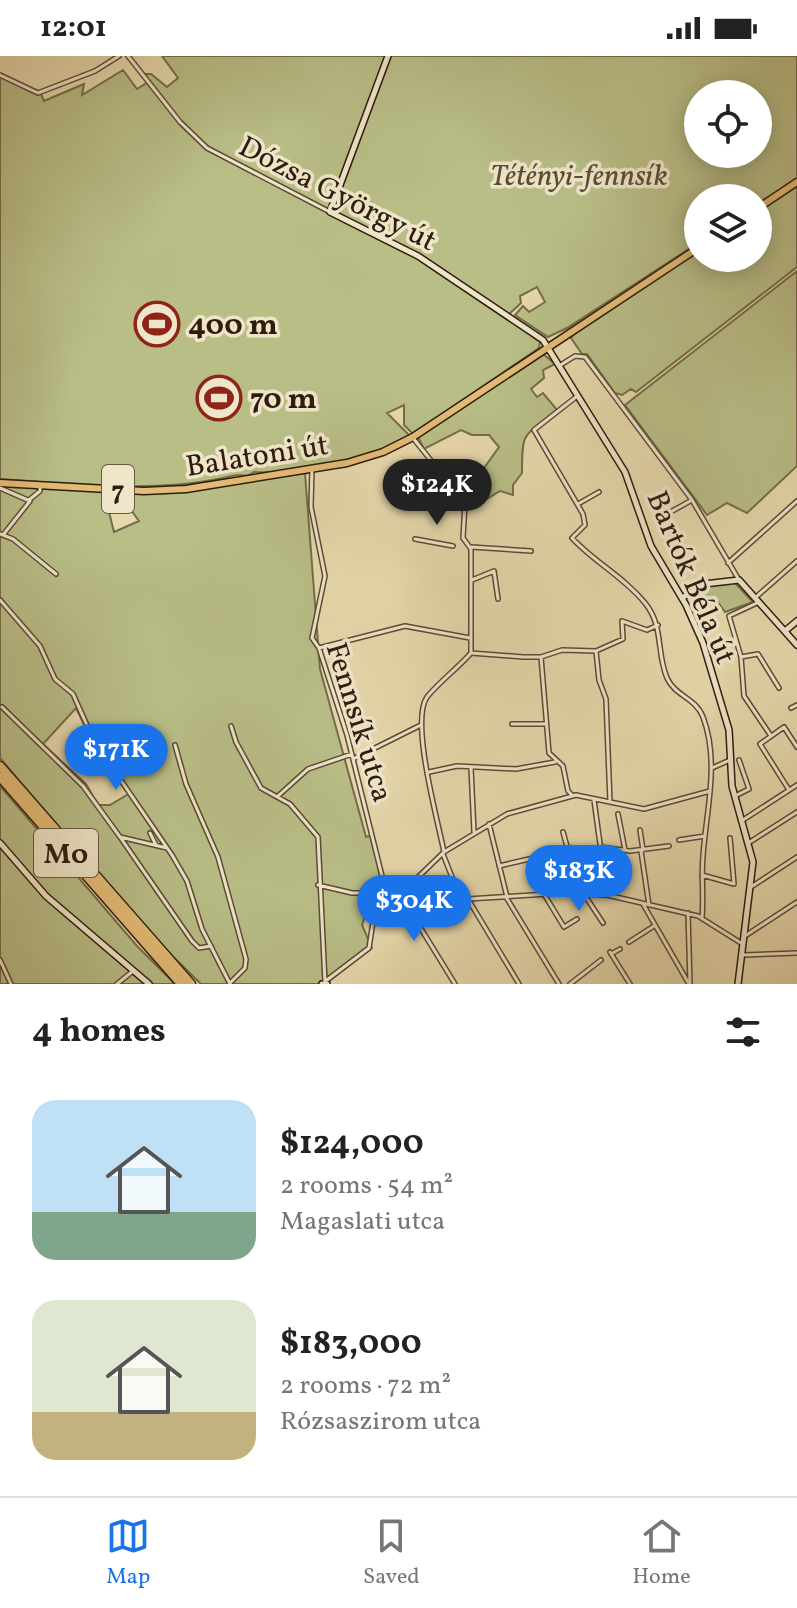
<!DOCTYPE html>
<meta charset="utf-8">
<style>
:root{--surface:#fff;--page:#f2f2f2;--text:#222;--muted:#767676;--line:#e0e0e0;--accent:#1a73e8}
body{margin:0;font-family:Vollkorn,serif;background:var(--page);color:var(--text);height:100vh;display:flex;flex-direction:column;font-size:30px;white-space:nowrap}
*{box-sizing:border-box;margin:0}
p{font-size:26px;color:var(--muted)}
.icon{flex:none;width:44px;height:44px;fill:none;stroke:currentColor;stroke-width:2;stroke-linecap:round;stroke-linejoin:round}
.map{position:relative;height:928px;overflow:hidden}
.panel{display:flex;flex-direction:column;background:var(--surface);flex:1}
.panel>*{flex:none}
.tools{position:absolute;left:684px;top:24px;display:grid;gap:16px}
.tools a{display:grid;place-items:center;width:88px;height:88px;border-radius:50%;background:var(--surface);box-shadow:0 4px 20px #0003;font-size:40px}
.price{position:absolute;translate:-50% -68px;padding:0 18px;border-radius:28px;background:var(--accent);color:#fff;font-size:26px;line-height:52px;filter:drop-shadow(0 2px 4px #0008)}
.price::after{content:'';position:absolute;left:50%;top:48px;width:24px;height:18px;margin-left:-12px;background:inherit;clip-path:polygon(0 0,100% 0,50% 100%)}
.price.on{background:#222;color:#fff}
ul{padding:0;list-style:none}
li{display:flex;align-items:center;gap:24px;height:200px;padding:0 32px}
li span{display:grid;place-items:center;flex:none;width:224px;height:160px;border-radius:24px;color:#555}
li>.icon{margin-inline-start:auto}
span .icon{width:96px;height:96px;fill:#fffc;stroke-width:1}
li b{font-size:34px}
h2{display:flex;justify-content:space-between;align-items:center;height:96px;padding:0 32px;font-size:34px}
.status{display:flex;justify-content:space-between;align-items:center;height:56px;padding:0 40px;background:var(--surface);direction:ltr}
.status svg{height:22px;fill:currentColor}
.tab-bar{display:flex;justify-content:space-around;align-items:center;height:112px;border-top:2px solid var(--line);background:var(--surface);font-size:22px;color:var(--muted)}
.tab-bar a{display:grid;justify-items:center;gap:4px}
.tab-bar .on{color:var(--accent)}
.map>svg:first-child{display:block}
.green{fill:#b9be87;stroke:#746d4a;stroke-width:2;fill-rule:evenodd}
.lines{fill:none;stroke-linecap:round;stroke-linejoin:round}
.street-casing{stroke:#5c4b36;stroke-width:6}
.secondary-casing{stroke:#2e1c0e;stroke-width:8}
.primary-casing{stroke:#2e1c0e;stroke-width:9}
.highway-casing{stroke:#2e1c0e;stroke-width:11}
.street{stroke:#efe6ca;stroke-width:3}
.secondary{stroke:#efe6ca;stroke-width:5}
.primary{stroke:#e4bc76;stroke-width:6}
.highway{stroke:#e4bc76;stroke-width:8}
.labels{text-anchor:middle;stroke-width:7;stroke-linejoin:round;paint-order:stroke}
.shield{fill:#efe6ca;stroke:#685946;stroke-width:2}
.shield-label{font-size:28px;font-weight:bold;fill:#2e1c0e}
.park-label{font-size:30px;font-style:italic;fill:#584d32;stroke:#efe6ca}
.street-label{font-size:30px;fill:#2e1c0e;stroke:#efe6ca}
.poi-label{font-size:30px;font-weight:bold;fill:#2e1c0e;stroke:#efe6ca;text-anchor:start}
</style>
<div class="status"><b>12:01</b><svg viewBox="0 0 49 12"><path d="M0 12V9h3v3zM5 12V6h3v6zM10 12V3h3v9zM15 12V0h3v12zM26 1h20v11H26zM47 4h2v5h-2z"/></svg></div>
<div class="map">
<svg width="797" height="928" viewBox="0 0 797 928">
<rect width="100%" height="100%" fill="#e7d9ad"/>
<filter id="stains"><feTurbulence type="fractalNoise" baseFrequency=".0025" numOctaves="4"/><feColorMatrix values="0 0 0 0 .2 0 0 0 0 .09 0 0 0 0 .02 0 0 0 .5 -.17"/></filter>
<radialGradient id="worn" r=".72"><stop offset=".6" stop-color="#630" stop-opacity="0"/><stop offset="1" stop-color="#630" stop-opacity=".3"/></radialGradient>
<path class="green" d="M162 0H797V122L758 148V142H698V187L567 272 548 281 515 259 523 250 529 256 545 246 537 231 520 240 521 247 506 261 540 286 539 292 413 378 404 369V349L387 357 410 380C365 405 304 418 254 416 246 423 241 417 232 420 157 438 78 428 0 423V20L41 38 44 45 84 28 82 39 123 14 137 33 148 26 146 18H151L167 31 178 22ZM698 38H758V98H698Z
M797 129V211L636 336 631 333 622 339 615 337 587 298H582L571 282 574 278 698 195V202H758V155Z
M797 215V410L747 457 727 447 707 459 625 349Z
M543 298 555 308 543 314 544 322 531 333 537 341 543 337 558 355C523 381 522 373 522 417L513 429V439L500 435 485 444 472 432 458 431 446 417 457 409 479 419 499 391 489 379H472L461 374 424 393 418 381Z
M305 417 320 613 366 781 372 779 385 834 374 836 362 869 372 892 325 928H201L154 882 0 702V651L39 690 42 687 0 648V428L104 436 114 476 139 465 128 450 127 437 184 435ZM76 652 92 685 130 737 110 749H98L86 728 43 688Z
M734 526 753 546 725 556 717 545 705 544 696 537 707 530Z
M0 730 137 890 175 928H0Z"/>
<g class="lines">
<g class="street-casing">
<path id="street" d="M128 0 180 66 207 92 330 156
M0 19 38 37 95 15 119 0
M559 310 575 300 585 301 692 444 739 524
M576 341 534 374 583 458 585 469 572 482C594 506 624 521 645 547 664 570 656 596 667 622 675 640 696 642 703 661 720 706 706 755 703 800 701 821 704 841 702 861
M413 382 465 447 463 482 471 493V597C458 612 440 625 427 641 410 665 438 765 444 796L414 825
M312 412 311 451 325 520 312 582 319 592 347 679 386 836
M0 432 30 445 3 479
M29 444 40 435V429
M578 448 599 436
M658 463 692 444
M0 478 13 483 56 518
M415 483 453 490
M471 491 531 495
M728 507 797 445
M472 524 494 515 498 543
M755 542 797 505
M0 544 40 590 55 623 73 638 94 685 172 799 187 825 202 873 230 928
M759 546 729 560 741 601 744 640 771 680
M319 592 405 570 470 582
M596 595 623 583 622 565 647 574 658 569
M471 597 523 601H541L562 594 596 595 599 624 606 643 610 746
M541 601 549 697 563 710 568 735 572 739
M741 601 758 598 779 632
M2 651 83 730 120 781 167 792
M791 652 797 649
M512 668H545
M231 670 236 686 261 732 290 748 318 781 325 926
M175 689 186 728 218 801 246 903 245 912 231 926
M353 703 421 669
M471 712 474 776
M712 712 730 704
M429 716 457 710 516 713 555 706
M789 734 760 688 784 671 797 691
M278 740 308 713 352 698
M735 740 749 733 739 704
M594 744 607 839
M618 758 625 794
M743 764 797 729
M489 768 507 841
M640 774 643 794
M150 777 156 789
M120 781 192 885 199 892 211 890
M679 784 705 780
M750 786 797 756
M600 791 630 795 669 790
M641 795 649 849
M444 796 507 758 576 739 644 753 710 735
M443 798 459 839
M499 810 568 794 563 776
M702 819 734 828 730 782
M318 829 352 837H375L414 825 468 843 564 837 607 839 698 860 741 887
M751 831 797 801
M396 832 455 928
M544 838 564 871 577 863
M584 838 603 867
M506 841 559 928
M468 843 519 928
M643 848 689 928
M688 857 690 928
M745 880 797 846
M629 886 654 870
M610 896 630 928
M611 898 620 893
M743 899 797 897
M0 904 11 928
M327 924 369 892 373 866 386 836
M117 928 133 915
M570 928 601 904"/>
</g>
<g class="secondary-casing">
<path id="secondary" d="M388 0 330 156 418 200 543 284 625 416 651 490 686 549 703 587 729 674 732 730 753 806 738 928
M682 542 704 528 739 524 797 589
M785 575 797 565
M0 787 46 840 149 928
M322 928H327"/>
</g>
<g class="primary-casing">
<path id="primary" d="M758 152 797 126
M0 427 144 435 186 433 347 407 383 396 413 381 698 192"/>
</g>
<g class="highway-casing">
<path id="highway" d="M0 710 191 928
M0 721 181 928"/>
</g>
<use href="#street" class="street"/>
<use href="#secondary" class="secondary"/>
<use href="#primary" class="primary"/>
<use href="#highway" class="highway"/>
</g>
<defs>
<g id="stadium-ring" transform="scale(2.3)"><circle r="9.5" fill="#efe6ca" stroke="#8f2418" stroke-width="1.5"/><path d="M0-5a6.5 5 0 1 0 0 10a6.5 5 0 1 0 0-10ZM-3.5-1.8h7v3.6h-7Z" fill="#8f2418"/></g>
</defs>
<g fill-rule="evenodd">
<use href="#stadium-ring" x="157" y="268"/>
<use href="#stadium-ring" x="219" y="342"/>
</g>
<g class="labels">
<g class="shield">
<rect x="102" y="409" width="32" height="48" rx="6"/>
<rect x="34" y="773" width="64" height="48" rx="6"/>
</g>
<g class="shield-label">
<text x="118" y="443">7</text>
<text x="66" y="807">M0</text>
</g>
<g class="park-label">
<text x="579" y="129">Tétényi-fennsík</text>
</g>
<g class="street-label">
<text transform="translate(338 137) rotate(27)" y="10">Dózsa György út</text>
<text transform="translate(257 399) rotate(-9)" y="10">Balatoni út</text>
<text transform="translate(692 521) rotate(67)" y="10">Bartók Béla út</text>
<text transform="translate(360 666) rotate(73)" y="10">Fennsík utca</text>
</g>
<g class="poi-label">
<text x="188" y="278">400 m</text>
<text x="250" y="352">70 m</text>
</g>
</g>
<rect width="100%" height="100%" filter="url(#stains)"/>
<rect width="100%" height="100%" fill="url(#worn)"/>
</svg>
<div class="tools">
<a><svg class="icon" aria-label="locate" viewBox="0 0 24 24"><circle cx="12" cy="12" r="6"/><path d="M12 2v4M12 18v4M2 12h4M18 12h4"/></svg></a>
<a><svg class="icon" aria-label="layers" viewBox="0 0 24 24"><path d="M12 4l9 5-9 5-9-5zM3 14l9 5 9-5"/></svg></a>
</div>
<b class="price on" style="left:437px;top:471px">$124K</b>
<b class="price" style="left:116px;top:736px">$171K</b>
<b class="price" style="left:579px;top:857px">$183K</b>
<b class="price" style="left:414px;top:887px">$304K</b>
</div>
<section class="panel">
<h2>4 homes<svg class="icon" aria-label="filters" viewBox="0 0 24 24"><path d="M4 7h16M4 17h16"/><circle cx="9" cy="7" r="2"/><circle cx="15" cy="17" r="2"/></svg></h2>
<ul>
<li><span style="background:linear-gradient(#bfe0f5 70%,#7fa58c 0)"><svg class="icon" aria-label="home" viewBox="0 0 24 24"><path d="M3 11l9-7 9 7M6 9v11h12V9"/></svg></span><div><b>$124,000</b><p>2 rooms · 54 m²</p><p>Magaslati utca</p></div></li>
<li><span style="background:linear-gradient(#dfe7d0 70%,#c2b280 0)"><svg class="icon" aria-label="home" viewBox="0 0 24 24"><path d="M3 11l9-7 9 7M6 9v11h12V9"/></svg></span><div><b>$183,000</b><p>2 rooms · 72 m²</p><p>Rózsaszirom utca</p></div></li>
</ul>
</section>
<nav class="tab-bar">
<a class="on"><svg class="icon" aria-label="map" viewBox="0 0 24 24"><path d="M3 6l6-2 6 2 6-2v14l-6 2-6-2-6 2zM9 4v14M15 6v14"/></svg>Map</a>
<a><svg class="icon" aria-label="saved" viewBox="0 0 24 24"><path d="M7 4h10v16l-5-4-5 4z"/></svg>Saved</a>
<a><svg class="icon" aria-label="home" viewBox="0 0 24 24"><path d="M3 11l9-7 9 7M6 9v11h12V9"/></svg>Home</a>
</nav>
